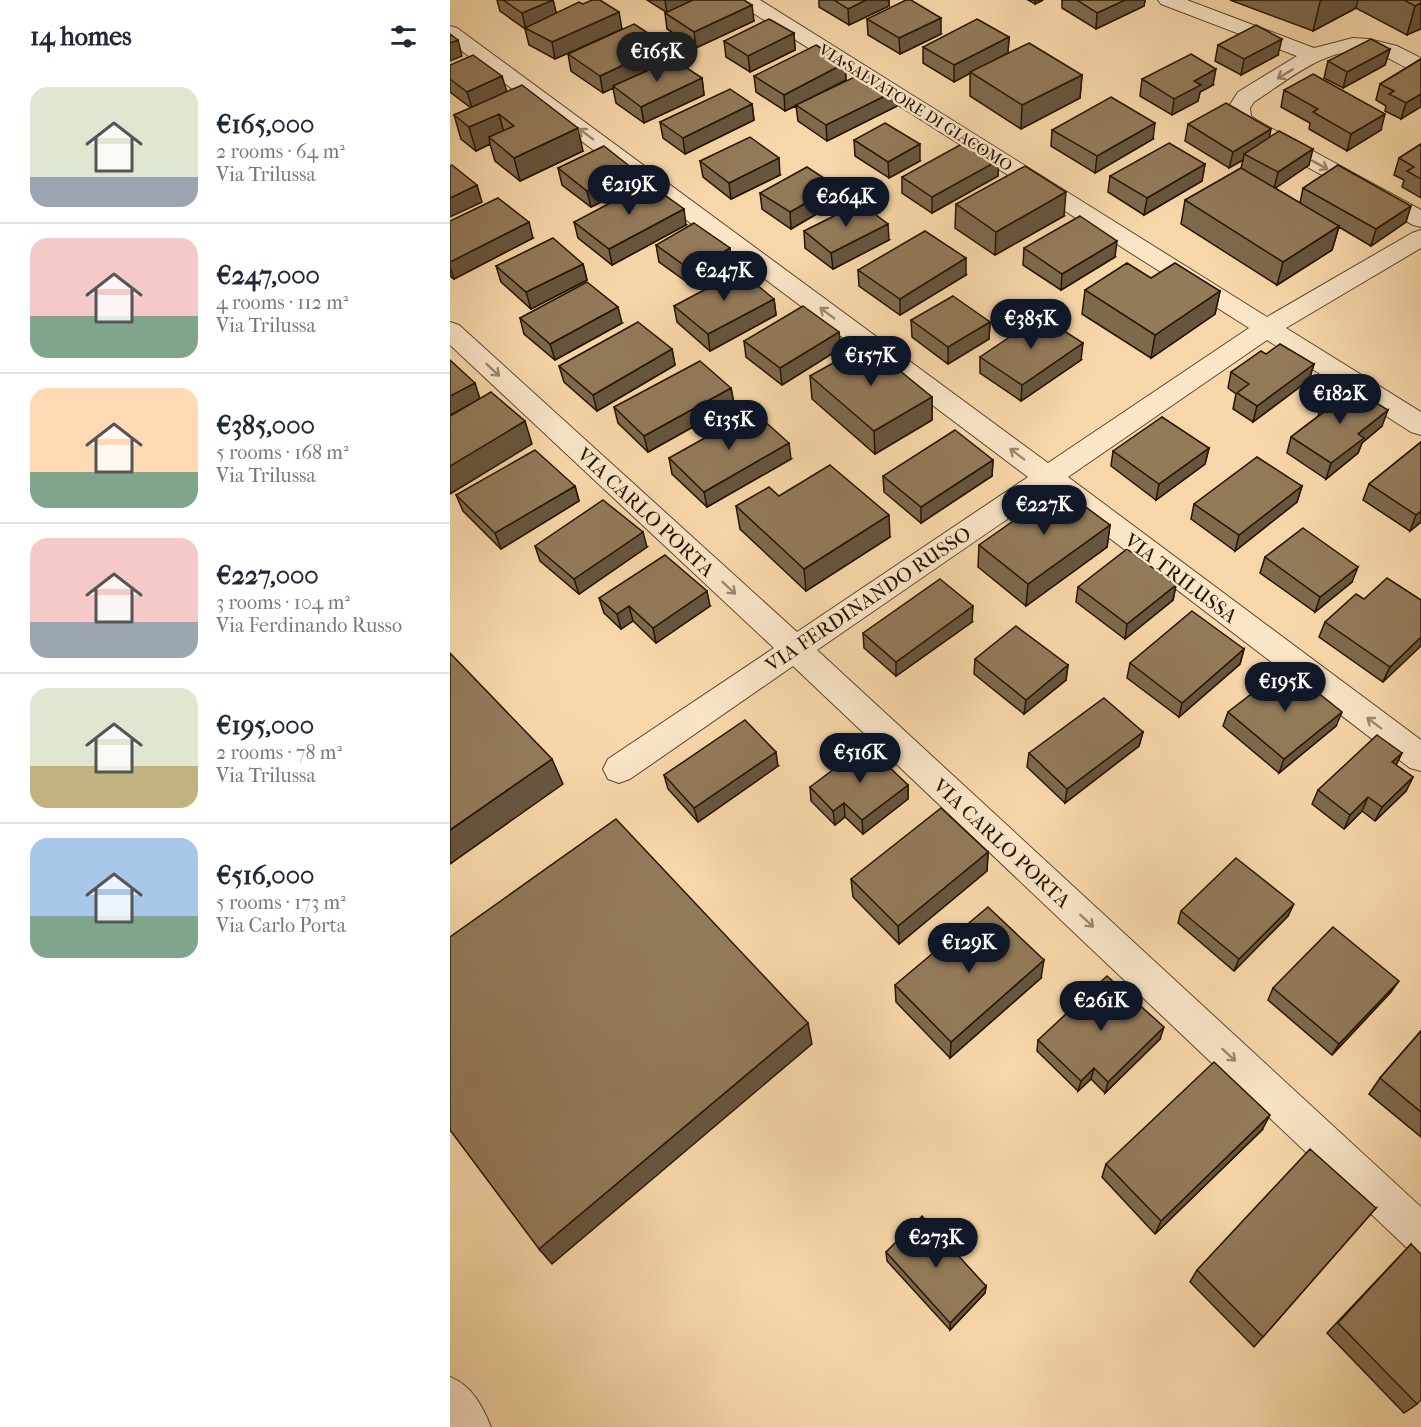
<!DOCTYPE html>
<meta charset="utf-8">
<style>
:root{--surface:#fff;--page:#f2f2f3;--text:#1f2937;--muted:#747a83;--line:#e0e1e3;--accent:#111827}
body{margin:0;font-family:"IM FELL French Canon",serif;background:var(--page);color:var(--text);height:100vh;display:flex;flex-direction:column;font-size:22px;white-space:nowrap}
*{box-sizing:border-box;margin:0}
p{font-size:20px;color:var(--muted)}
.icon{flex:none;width:33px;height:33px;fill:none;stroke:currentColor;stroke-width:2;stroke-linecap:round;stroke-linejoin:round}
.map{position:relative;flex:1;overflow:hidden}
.details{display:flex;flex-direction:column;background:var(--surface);width:450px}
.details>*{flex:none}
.price{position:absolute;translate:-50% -51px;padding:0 14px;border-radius:21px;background:var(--accent);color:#fff;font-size:20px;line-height:39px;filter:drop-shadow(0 2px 3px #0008)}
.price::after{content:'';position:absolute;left:50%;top:36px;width:18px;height:14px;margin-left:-9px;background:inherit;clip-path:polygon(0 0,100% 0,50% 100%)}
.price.active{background:#222;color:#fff}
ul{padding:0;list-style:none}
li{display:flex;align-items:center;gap:18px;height:150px;padding:0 30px}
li+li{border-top:2px solid var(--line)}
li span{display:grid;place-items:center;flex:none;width:168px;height:120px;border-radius:18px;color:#555}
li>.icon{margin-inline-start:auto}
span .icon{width:72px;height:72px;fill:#fffc;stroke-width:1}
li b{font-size:26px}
h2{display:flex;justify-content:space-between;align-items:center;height:72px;padding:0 30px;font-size:26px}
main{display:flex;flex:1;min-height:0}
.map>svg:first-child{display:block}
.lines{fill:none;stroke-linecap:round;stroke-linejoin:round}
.minor-casing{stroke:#5a462c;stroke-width:2}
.minor{fill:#fae5c7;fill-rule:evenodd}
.wall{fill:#7e694d;stroke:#261502;stroke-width:1.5}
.shaded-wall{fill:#67553e;stroke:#261502;stroke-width:1.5}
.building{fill:#937a59;stroke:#261502;stroke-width:1.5}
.oneway{stroke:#9b876e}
.labels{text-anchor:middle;stroke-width:5;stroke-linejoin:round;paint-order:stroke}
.far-street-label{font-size:16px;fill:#261502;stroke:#fae5c7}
.street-label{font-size:20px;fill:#261502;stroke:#fae5c7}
</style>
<main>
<section class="details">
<h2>14 homes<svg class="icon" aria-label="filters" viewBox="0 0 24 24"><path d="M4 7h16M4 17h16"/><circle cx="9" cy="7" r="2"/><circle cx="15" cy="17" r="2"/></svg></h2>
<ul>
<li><span style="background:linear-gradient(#dfe7d0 75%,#9aa5b1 0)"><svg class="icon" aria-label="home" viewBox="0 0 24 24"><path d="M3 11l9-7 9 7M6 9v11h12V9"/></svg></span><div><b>€165,000</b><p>2 rooms · 64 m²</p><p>Via Trilussa</p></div></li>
<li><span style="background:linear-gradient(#f6c9c9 65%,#7fa58c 0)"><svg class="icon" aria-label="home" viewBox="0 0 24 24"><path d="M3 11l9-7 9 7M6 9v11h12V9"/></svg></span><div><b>€247,000</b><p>4 rooms · 112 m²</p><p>Via Trilussa</p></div></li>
<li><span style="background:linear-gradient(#ffd9b3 70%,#7fa58c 0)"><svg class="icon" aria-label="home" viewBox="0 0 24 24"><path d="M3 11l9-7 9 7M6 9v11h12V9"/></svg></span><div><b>€385,000</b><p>5 rooms · 168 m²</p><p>Via Trilussa</p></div></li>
<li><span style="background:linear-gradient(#f6c9c9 70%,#9aa5b1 0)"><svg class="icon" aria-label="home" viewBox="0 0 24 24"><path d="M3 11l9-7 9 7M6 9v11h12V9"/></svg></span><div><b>€227,000</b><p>3 rooms · 104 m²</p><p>Via Ferdinando Russo</p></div></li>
<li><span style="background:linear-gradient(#dfe7d0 65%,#c2b280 0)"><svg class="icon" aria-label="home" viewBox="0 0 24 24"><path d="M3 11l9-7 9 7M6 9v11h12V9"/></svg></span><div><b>€195,000</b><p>2 rooms · 78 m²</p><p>Via Trilussa</p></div></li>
<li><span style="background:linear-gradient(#a9c7e8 65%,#7fa58c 0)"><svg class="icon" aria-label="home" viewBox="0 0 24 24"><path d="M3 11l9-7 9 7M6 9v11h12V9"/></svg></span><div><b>€516,000</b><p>5 rooms · 173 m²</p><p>Via Carlo Porta</p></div></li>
</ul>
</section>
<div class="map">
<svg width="971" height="1427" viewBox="0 0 971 1427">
<rect width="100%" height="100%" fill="#f7d7a9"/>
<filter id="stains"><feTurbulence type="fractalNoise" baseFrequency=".00333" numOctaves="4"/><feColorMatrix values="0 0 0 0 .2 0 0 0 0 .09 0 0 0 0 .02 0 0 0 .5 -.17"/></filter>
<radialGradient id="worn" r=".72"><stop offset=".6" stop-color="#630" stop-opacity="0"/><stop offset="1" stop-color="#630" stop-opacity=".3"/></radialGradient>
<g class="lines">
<g class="minor-casing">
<path id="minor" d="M286 0H310L817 317 962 233 971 230V248L836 328 971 412V435L961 432 817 340 618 477 971 740V771L960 768 598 491 367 650 971 1207V1254L957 1248 343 666 180 779 169 783 158 779 153 769 158 759 324 648 0 345V322L9 325 347 632 578 477 0 42V26L7 28 598 463 799 328 289 4Z
M708 0H737L864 48 903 38 919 39 947 46 971 58V73C953 69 939 55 920 52 878 44 837 81 804 102L800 108 801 116 808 121 971 210V227L963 225 792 131 779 116 778 108 788 92 847 56 711 4Z
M0 1377C22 1386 32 1405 41 1427H0Z"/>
</g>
<use href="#minor" class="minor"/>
</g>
<path class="wall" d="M47 0H103L106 13 172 29 105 59 79 45 75 29 50 11Z
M197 0H294L304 21 246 48 217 29 215 13 216 12Z
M369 0H439V6L399 25 369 7Z
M578 0H593L585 4Z
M612 0H695L694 6 646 29 612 8Z
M780 0H971L957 35 906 8 863 31Z
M417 19 491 34 450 54 418 35Z
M344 33 345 50 300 72 276 57 274 41Z
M559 37 558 53 632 75 630 98 571 129 520 96V73L504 82 473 63V47Z
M216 45 219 61 252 78 254 95 194 123 166 103 163 88 153 93 121 71 118 54Z
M768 45 828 55 791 75 765 61Z
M940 49 935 65 893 88 874 78 878 61Z
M971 59 951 119 935 111 936 106 926 100 930 84Z
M395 63 396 80 363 97 447 90V106L377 141 348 121 346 106 335 111 306 92 304 76Z
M0 65 57 92 133 151 70 181 45 161 40 144 26 151 11 139 4 115 21 108 0 92Z
M692 79 763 85 750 92 748 101 722 115 690 96Z
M834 90 931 130 897 151 859 129 860 123 831 107Z
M302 104 304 120 235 154 213 138 210 122Z
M738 124 819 137 859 165 825 188 850 203 853 188 956 222 921 246 889 227 882 250 827 285 731 224 735 200 791 168 793 160 779 168 735 141Z
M602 130 703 139 645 173 601 146Z
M404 140 470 161 439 178 405 156Z
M971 144V198L952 187 954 180 944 175 949 158Z
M549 160 548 176 482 213 452 193V177Z
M250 161 330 175 281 199 253 177Z
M755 164 752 181 694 215 658 192 660 176Z
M108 168H182L186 185 141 207 112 185Z
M310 193 387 202 341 229 312 209Z
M506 204 614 216 545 255 505 228Z
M0 221 83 238 4 279 0 276Z
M124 222 236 225 162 265 128 238Z
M354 231 439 240 383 269 355 248Z
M206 245 282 264 244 287 209 262Z
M574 248 665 257 611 290 573 265Z
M133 264 137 280 81 309 51 282 46 266Z
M408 270 516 275 450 315 409 286Z
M701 278 770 291 765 314 701 358 632 314 635 290Z
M324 299 326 315 260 351 227 322 224 306Z
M70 318 172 323 105 360 74 334Z
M461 320 540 322 539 339 498 364 462 337Z
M294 341 391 348 332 385 296 357Z
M222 349 225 365 147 411 114 382 109 366Z
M816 354 864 364 859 380 803 422 783 409 786 394 778 388 781 372Z
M530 357 631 360 571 401 530 373Z
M360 376 482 397V420L425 454 362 399Z
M281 388 284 404 198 452 168 423 164 407Z
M870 410 932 426 912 443 908 453 876 479 837 453 841 437 868 416Z
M971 442V522L960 531 913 500 919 484Z
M759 448 755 464 706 500 661 466 663 451Z
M219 458 341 459 257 507 222 474Z
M543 460 542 476 471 523 434 492 433 476Z
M125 486 129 501 51 549 13 511 6 495Z
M852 486 847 502 785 551 741 519 744 504Z
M329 496 440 537 356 591 290 529 286 506Z
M660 525 657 547 576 606 528 567 529 545Z
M85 546 197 547 129 594 90 561Z
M815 557 902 582 865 612 810 573Z
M726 585 723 600 675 639 626 602 628 587Z
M149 598 260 606 206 643 183 621 171 629 154 613Z
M914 599 971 600 933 682 869 637 875 622Z
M522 622 446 676 414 648 413 633Z
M794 649 790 664 729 717 677 678 680 663Z
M525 659 618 665 616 680 574 714 524 674Z
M778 712 886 726 829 773 773 726Z
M693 732 689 746 615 803 577 767 579 753Z
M952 753 946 765 963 777 956 791 925 821 912 811 894 829 862 804 868 790Z
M328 766 248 822 218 789 214 775Z
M458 785V799L413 834 395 817 385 825 361 801 360 787Z
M538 852 537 871 449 944 403 897 401 879Z
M731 911 838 916 784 971 728 923Z
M591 978 500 1058 446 1002 445 985Z
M823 988 941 992 882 1055 818 1000Z
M971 1031V1137L919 1094 930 1078Z
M710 1039 655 1093 641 1079 628 1091 587 1051 588 1040Z
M812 1130 705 1234 652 1177 656 1164Z
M926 1208 804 1347 740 1282 747 1270Z
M961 1244 967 1404 954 1413 877 1333Z
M436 1252 536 1286 535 1293 500 1330 437 1261Z"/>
<path class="shaded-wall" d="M103 0 107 16 76 30 72 13Z
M215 0H245L217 13Z
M416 0H439V6L399 25 398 9Z
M585 0H593L585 4Z
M675 0H695L694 6 646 29 647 13Z
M873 0H908L906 8 863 31 870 2Z
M971 3V29L957 35 965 6Z
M302 5 304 21 246 48 244 32Z
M169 12 172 29 105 59 102 42Z
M491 18V34L450 54 449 38Z
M344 33 345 50 300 72 298 56Z
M559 37 558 53 504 82V65Z
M832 39 828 55 791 75 794 59Z
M8 40 12 56 0 61V43Z
M216 45 219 61 153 93 150 76Z
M940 49 935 65 893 88 897 72Z
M395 63 396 80 335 111 334 95Z
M766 69 763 85 750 92 748 101 722 115 724 99 744 81Z
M632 75 630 98 571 129 572 105Z
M52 76 57 92 22 108 17 92Z
M252 78 254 95 194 123 191 107Z
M447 90V106L377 141 376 125Z
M971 94V107L951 119 956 103Z
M302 104 304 120 235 154 233 138Z
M49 114 55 137H39L40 144 26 151 19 127Z
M935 114 931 130 897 151 901 134Z
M705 123 703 139 645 173 647 156Z
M128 128 133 151 70 181 64 158Z
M821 129 818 146 794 154 793 160 779 168 783 152Z
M470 144V161L439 178 438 162Z
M863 149 859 165 824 189 828 172Z
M329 158 330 175 281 199 279 183Z
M549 160 548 176 482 213V197Z
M755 164 752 181 694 215 697 198Z
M182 168 186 185 141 207 137 191Z
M27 185 32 202 0 217V198Z
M386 186 387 202 341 229 340 212Z
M616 192 614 216 545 255 546 232Z
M961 206 956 222 921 246 926 229Z
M234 209 236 225 162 265 159 249Z
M79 222 83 238 4 279 0 267V262Z
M438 224 439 240 383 269 381 253Z
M889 226 882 250 827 285 833 262Z
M667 241 665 257 611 290 612 274Z
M280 248 282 264 244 287 242 271Z
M516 258V275L450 315V299Z
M133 264 137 280 81 309 76 292Z
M770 291 765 314 701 358 705 335Z
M324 299 326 315 260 351 258 334Z
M168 307 172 323 105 360 100 344Z
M540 322 539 339 498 364V347Z
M389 332 391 348 332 385 330 368Z
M633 343 631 360 571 401 572 385Z
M222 349 225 365 147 411 143 395Z
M864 364 859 380 803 422 807 406Z
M25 383 30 399 0 415V396Z
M281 388 284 404 198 452 194 436Z
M482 397V420L425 454 424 431Z
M938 410 932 426 912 443 908 453 876 479 881 463 908 434Z
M75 421 82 444 0 494V466Z
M339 443 341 459 257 507 254 492Z
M759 448 755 464 706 500 709 484Z
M543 460 542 476 471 523V507Z
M125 486 129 501 51 549 45 533Z
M852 486 847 502 785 551 789 535Z
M971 511V522L960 531 966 515Z
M439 515 440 537 356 591 354 569Z
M660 525 657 547 576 606 578 584Z
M193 532 197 547 129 594 124 579Z
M908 567 902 582 865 612 870 597Z
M726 585 723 600 675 639 677 624Z
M257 591 260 606 206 643 203 628Z
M179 606 183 621 171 629 167 614Z
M523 606 522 622 446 676V662Z
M971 637V646L933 682 940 667Z
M794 649 790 664 729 717 732 703Z
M618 665 616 680 574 714 576 700Z
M892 712 886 726 829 773 834 759Z
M693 732 689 746 615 803 617 789Z
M326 752 328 766 248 822 244 808Z
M952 753 945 767 942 762Z
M102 759 113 784 0 864V830Z
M963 777 956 791 925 821 932 807Z
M458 785V799L413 834 412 820Z
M918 797 912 811 894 829 900 815Z
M394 803 395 817 385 825 383 811Z
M538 852 537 871 449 944 448 926Z
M844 904 838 916 784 971 789 959Z
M594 960 591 978 500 1058 501 1042Z
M949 981 941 992 882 1055 889 1044Z
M358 1023 362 1044 102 1264 89 1249Z
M714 1027 710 1039 655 1093 658 1082Z
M644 1068 641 1079 628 1091 631 1081Z
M820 1115 812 1130 705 1234 711 1221Z
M536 1286 535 1293 500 1330V1323Z"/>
<path class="building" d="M53 0H103L72 13Z
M142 0H150L169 12 102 42 75 28 129 2 133 4Z
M243 0H294L302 5 244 32 215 13Z
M384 0H416L398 9Z
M456 0H461L491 18 449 38 417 19Z
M627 0H675L647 13Z
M954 0H971V3L965 6Z
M319 19 344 33 298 56 274 41Z
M527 19 559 37 504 65 473 47Z
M184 24 216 45 150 76 118 54Z
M806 25 832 39 794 59 768 45Z
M0 34 8 40 0 43Z
M921 39 940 49 897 72 878 61Z
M579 43 632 75 572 105 520 72Z
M366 45 395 63 334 95 304 76Z
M741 54 766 69 744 81 751 85 724 99 692 79Z
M23 55 52 76 17 92 0 79V65Z
M223 59 252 78 191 107 163 86Z
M971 59V94L956 103 939 94 944 91 930 84Z
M417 71 447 90 376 125 346 105Z
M863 74 935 114 901 134 863 112 868 109 834 90Z
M72 85 128 128 64 158 39 137 64 126 49 114 19 127 4 115Z
M280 89 302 104 233 138 210 122Z
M661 97 705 123 647 156 602 130Z
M776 103 821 129 783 152 738 124Z
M435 123 470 144 438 162 404 140Z
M829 131 863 149 828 172 794 154Z
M300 137 329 158 279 183 250 161Z
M519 140 549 160 482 197 452 177Z
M719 143 755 164 697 198 660 176Z
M971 144V179L957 171 964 167 949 158Z
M154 146 182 168 137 191 108 168Z
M2 165 27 185 0 198V166Z
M888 165 961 206 926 229 853 188Z
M575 166 616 192 546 232 506 204Z
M357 167 386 186 340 212 310 193Z
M791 168 889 226 833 262 735 200Z
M198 183 234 209 159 249 124 222Z
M48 198 79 222 0 262V221Z
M410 203 438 224 381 253 354 231Z
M630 216 667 241 612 274 574 248Z
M244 223 280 248 242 271 206 245Z
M475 231 516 258 450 299 408 270Z
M103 238 133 264 76 292 46 266Z
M677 263 701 278 725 263 770 291 705 335 635 290Z
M290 271 324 299 258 334 224 306Z
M137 282 168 307 100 344 70 318Z
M503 296 540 322 498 347 461 320Z
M353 306 389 332 330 368 294 341Z
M591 316 633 343 572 385 530 357Z
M188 322 222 349 143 395 109 366Z
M417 344 482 397 424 431 360 376Z
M830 344 864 364 807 406 787 393 799 384 781 372 811 351 816 354Z
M0 360 25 383 0 396Z
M250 361 281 388 194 436 164 407Z
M900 387 938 410 908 434 914 438 881 463 841 437 874 412 870 410Z
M41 392 75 421 0 466V416Z
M303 411 339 443 254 492 219 458Z
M712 417 759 448 709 484 663 451Z
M505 430 543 460 471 507 433 476Z
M971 442V511L966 515 919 484Z
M85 450 125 486 45 533 6 495Z
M807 457 852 486 789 535 744 504Z
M380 465 439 515 354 569 286 506 319 487 329 496Z
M610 488 660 525 578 584 529 545Z
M153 500 193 532 124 579 85 546Z
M853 528 908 567 870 597 815 557Z
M677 549 726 585 677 624 628 587Z
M215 555 257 591 203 628 179 606 167 614 149 598Z
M937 578 971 600V637L940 667 875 622 906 594 914 599Z
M490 579 523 606 446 662 413 633Z
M742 611 794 649 732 703 680 663Z
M566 626 618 665 576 700 525 659Z
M0 653 102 759 0 830Z
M836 667 892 712 834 759 778 712Z
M654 698 693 732 617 789 579 753Z
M295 720 326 752 244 808 214 775Z
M927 735 952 753 942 762 963 777 932 807 918 797 900 815 868 790Z
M416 745 458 785 412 820 394 803 383 811 360 787Z
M491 808 538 852 448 926 401 879Z
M166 819 358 1023 89 1249 0 1130V937Z
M786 858 844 904 789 959 731 911Z
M538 907 594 960 501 1042 445 985Z
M883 927 949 981 889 1044 823 988Z
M657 976 714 1027 658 1082 644 1068 631 1081 588 1040Z
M971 1031V1112L930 1078Z
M764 1062 820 1115 711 1221 656 1164Z
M860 1149 926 1208 813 1337 747 1270Z
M472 1216 536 1286 500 1323 436 1252Z
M961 1244 971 1254V1400L967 1404 888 1323Z"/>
<defs><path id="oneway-shaft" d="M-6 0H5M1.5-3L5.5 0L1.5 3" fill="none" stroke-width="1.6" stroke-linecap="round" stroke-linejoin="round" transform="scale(1.5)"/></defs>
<g class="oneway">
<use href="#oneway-shaft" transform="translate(835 74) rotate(149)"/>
<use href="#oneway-shaft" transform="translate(136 134) rotate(-143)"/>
<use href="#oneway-shaft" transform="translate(870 165) rotate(29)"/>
<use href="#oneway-shaft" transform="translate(377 313) rotate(-143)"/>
<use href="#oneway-shaft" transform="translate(43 370) rotate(43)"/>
<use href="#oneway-shaft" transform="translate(567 454) rotate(-143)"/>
<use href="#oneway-shaft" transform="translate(279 588) rotate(43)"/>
<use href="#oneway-shaft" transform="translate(924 723) rotate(-143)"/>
<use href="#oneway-shaft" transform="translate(637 921) rotate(43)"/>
<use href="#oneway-shaft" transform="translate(779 1055) rotate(43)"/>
</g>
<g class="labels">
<g class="far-street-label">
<text transform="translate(466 107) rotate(32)" y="6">VIA SALVATORE DI GIACOMO</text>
</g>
<g class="street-label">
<text transform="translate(196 512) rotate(43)" y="7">VIA CARLO PORTA</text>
<text transform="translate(731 578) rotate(37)" y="7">VIA TRILUSSA</text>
<text transform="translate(418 599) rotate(-34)" y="7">VIA FERDINANDO RUSSO</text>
<text transform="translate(552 843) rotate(43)" y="7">VIA CARLO PORTA</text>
</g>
</g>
<rect width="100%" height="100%" filter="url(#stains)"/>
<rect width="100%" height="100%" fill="url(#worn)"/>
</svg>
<b class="price active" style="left:207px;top:83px">€165K</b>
<b class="price" style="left:179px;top:216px">€219K</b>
<b class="price" style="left:396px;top:228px">€264K</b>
<b class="price" style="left:274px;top:302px">€247K</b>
<b class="price" style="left:581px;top:350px">€385K</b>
<b class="price" style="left:421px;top:387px">€157K</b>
<b class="price" style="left:890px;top:425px">€182K</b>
<b class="price" style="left:279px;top:451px">€135K</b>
<b class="price" style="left:594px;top:536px">€227K</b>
<b class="price" style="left:835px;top:713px">€195K</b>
<b class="price" style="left:410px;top:784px">€516K</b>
<b class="price" style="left:519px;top:974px">€129K</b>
<b class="price" style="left:651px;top:1032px">€261K</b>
<b class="price" style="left:486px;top:1269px">€273K</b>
</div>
</main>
